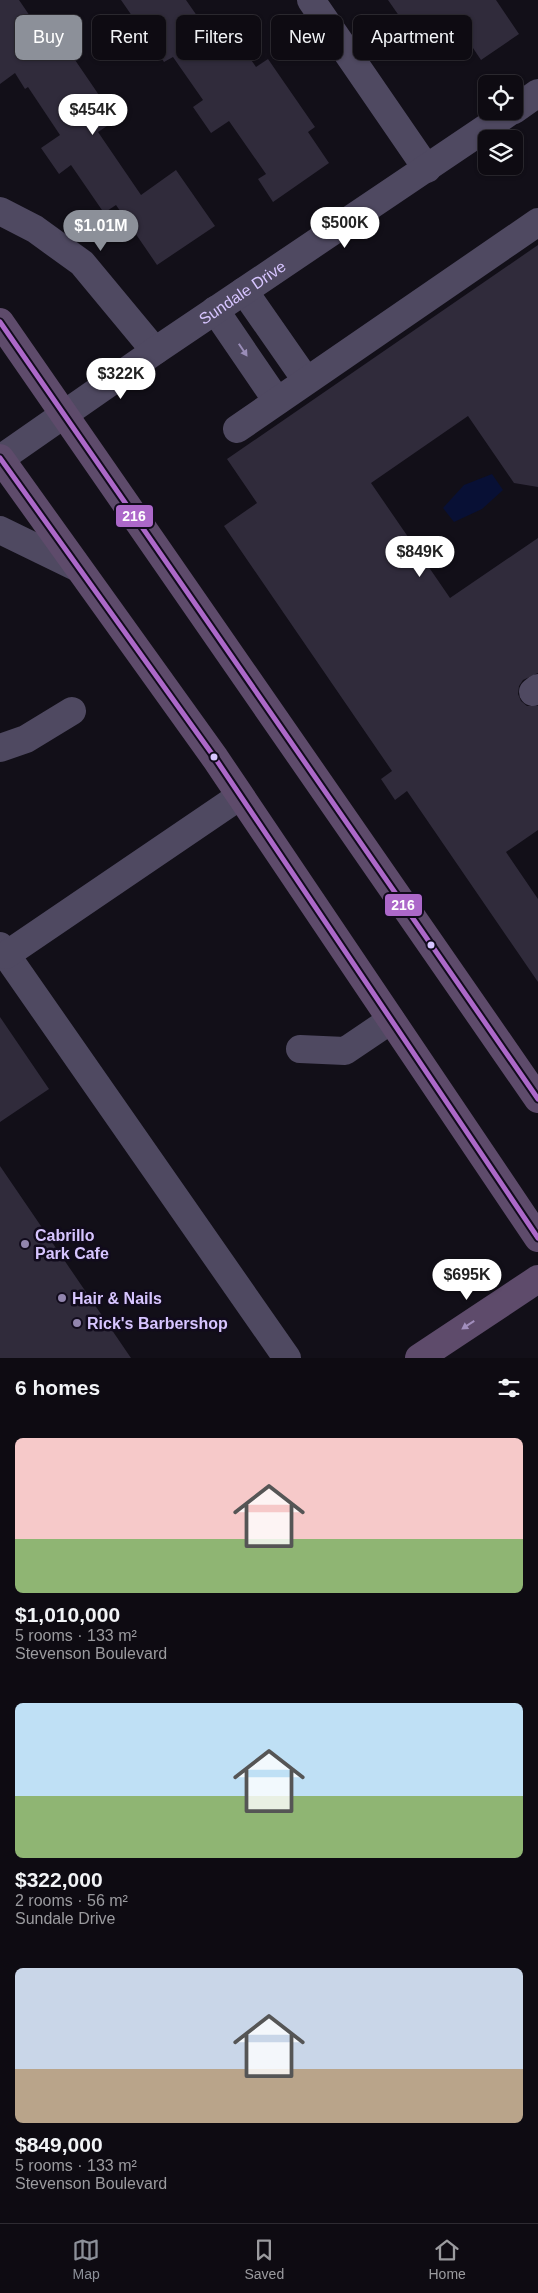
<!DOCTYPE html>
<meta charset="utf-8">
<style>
:root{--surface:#0e0b12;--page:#17141b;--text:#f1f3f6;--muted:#9b9b9f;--line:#2e2b32;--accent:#8c9099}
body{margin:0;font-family:Arial,sans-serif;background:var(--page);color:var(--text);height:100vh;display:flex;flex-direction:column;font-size:19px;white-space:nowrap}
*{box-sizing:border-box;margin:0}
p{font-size:16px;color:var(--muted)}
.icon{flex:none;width:28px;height:28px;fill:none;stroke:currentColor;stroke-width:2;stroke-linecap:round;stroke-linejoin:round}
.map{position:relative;height:1358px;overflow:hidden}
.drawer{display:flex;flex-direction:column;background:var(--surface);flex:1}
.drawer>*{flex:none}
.guide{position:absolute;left:15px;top:15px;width:509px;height:45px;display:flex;gap:10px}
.controls{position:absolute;left:478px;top:75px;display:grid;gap:10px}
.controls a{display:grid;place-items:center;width:45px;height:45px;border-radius:8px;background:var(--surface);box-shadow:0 1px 4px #0004,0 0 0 1px var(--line);font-size:25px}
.price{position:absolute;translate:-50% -42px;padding:0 11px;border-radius:18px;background:#fff;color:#222;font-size:16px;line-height:32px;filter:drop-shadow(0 1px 2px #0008)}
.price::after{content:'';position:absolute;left:50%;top:30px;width:15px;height:11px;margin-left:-8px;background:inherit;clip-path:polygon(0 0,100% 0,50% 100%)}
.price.current{background:var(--accent);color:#fff}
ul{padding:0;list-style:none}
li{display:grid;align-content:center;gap:10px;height:265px;padding:0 15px}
li span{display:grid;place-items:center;height:155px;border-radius:8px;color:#555}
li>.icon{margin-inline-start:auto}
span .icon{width:90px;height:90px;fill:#fffc;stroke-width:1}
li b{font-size:21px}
h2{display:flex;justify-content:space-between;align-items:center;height:60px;padding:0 15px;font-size:21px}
.chip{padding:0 18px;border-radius:8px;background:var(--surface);box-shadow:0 1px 4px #0004,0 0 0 1px var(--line);font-size:18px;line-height:45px}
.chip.current{background:var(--accent);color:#fff}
.tab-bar{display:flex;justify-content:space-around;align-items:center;height:70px;border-top:1px solid var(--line);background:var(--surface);font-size:14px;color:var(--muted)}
.tab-bar a{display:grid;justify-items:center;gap:2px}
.tab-bar .current{color:var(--accent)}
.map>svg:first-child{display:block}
.water{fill:#081035}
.building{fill:#302b3b}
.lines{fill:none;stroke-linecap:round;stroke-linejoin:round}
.minor{stroke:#4f4961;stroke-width:28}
.major{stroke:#5e4b6b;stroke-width:28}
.bus-1-casing{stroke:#110b1c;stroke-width:9}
.bus-1{stroke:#ac68c9;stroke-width:5}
.oneway{fill:#9a8db8}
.oneway2{fill:#a18ebc}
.bus-dot{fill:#d7c5ff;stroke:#110b1c;stroke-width:2}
.poi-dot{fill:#9285ae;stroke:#110b1c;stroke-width:2}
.labels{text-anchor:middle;stroke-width:5;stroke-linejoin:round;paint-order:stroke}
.street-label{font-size:16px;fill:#d7c5ff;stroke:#110b1c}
.poi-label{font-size:16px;font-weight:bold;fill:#d7c5ff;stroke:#110b1c;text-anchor:start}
.line-badge{stroke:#110b1c;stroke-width:2}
.badge-label{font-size:14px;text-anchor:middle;font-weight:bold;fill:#fff}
</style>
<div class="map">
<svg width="538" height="1358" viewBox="0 0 538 1358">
<rect width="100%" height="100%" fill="#120f18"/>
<path class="water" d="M492 474 503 490 482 509 454 522 443 508 464 485Z"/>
<path class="building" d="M0 0H19L45 38 64 26 81 51 73 57 116 120 98 132 141 195 176 170 215 226 157 265 116 205 104 213 71 165 59 174 41 148 60 135 28 87 25 89 15 73 0 84Z
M121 0H186L218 46 234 35 256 67 268 59 315 127 308 132 329 163 273 202 258 179 266 174 229 121 211 133 193 107 203 100 173 57 164 62Z
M388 0H496L519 34 481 60 469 42 462 46 453 33 425 53Z
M538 245V487L514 483 468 416 371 483 450 598 538 538V673L523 680 519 686 518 694 521 701 527 706H538V830L506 852 538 899V982L407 791 395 800 381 779 392 771 224 526 257 503 227 459Z
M0 1017 49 1089 0 1122Z
M0 1166 131 1358H0Z"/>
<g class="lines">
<g class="minor">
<path d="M311 0 427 169"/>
<path d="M514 110 538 93"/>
<path d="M0 211 35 229 82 263 155 351"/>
<path d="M244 291 306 380"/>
<path d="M215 310 277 401"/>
<path d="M237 429 538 222"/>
<path id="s1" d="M0 459 155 351 511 111"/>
<path d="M0 530 76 567"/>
<path d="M533 692 538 688"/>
<path d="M0 748 26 739 72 711"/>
<path d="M0 946 287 1358"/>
<path d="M6 955 240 796"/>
<path d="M300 1049 345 1051 391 1020"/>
</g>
<path class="major" d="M0 322 538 1099
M0 458 215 758 538 1238
M419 1358 538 1279"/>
<g class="bus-1-casing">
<path id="bus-1" d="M0 322 538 1099
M0 458 215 758 538 1238"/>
</g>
<use href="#bus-1" class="bus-1"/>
</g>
<defs><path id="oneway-solid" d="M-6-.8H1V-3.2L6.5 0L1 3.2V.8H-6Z" transform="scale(1.25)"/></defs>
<use class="oneway" href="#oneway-solid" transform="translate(243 350) rotate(56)"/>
<use class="oneway2" href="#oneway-solid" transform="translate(468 1325) rotate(147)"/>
<g class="bus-dot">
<circle cx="214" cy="757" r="4.5"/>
<circle cx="431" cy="945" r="4.5"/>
</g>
<g class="poi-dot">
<circle cx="25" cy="1244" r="5"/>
<circle cx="62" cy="1298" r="5"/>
<circle cx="77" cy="1323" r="5"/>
</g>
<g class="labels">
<g class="street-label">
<text dy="6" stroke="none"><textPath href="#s1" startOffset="294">Sundale Drive</textPath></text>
</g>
<g class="poi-label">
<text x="35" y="1241">Cabrillo<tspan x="35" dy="18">Park Cafe</tspan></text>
<text x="72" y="1304">Hair &amp; Nails</text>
<text x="87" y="1329">Rick's Barbershop</text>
</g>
</g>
<g class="line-badge">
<rect x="115" y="504" width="39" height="24" rx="5" fill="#ac68c9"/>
<rect x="384" y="893" width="39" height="24" rx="5" fill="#ac68c9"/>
</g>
<g class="badge-label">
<text x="134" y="521">216</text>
<text x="403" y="910">216</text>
</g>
</svg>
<div class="controls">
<a><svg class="icon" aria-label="locate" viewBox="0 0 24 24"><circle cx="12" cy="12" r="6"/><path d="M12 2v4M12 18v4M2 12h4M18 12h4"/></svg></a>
<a><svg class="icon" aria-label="layers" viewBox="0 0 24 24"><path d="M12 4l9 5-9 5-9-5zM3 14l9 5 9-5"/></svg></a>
</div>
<b class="price" style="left:93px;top:136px">$454K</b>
<b class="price" style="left:345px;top:249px">$500K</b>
<b class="price current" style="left:101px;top:252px">$1.01M</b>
<b class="price" style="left:121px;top:400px">$322K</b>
<b class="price" style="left:420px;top:578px">$849K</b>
<b class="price" style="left:467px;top:1301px">$695K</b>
<div class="guide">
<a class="chip current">Buy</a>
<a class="chip">Rent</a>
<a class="chip">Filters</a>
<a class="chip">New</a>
<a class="chip">Apartment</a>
</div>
</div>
<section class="drawer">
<h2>6 homes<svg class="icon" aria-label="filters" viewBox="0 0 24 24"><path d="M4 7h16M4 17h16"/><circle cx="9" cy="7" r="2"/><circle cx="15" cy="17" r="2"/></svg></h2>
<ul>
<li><span style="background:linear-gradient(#f6c9c9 65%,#8fb573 0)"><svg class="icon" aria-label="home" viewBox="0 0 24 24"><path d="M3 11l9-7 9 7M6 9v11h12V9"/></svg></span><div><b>$1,010,000</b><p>5 rooms · 133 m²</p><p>Stevenson Boulevard</p></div></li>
<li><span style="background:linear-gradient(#bfe0f5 60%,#8fb573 0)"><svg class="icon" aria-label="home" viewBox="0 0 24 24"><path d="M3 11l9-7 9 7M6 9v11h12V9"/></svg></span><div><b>$322,000</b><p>2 rooms · 56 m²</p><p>Sundale Drive</p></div></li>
<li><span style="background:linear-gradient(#c9d6e8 65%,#b9a48a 0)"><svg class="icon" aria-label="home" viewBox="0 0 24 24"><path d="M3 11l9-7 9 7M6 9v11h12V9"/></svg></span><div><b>$849,000</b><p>5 rooms · 133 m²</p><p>Stevenson Boulevard</p></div></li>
</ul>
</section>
<nav class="tab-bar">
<a class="current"><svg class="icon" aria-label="map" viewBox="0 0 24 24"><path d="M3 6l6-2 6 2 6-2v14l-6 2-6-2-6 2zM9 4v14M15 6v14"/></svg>Map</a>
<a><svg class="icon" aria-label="saved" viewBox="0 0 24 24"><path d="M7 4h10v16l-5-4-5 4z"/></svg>Saved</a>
<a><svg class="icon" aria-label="home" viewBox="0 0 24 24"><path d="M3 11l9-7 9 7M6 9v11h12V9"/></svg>Home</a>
</nav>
